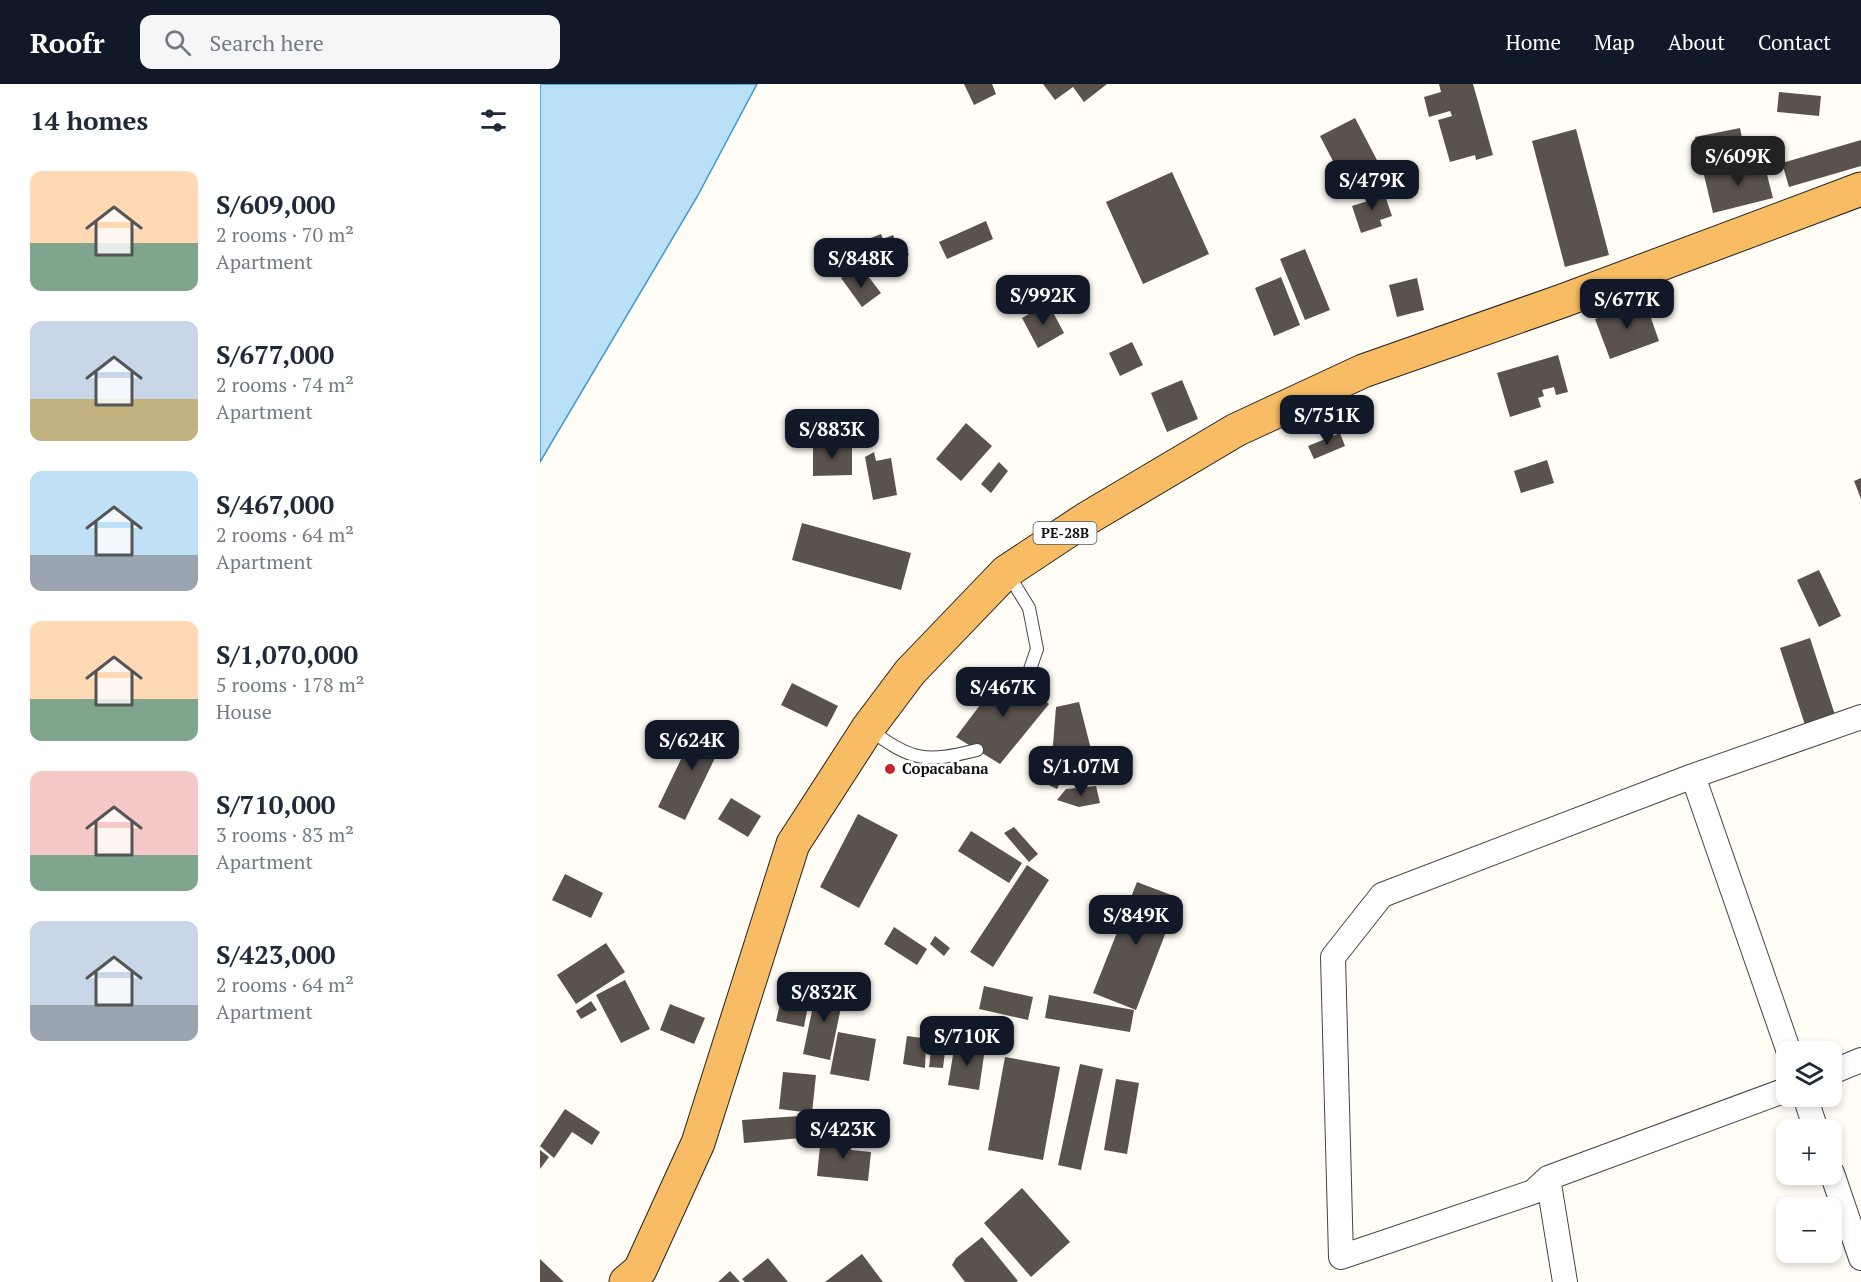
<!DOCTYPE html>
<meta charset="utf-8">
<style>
:root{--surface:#fff;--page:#f6f6f7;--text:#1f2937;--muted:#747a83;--accent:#111827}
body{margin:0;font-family:"PT Serif",serif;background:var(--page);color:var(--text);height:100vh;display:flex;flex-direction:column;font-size:22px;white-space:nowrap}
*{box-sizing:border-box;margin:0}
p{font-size:20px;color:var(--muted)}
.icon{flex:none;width:33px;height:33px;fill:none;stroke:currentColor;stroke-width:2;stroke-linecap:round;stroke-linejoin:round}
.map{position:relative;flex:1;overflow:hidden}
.details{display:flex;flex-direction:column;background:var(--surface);width:540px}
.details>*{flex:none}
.fabs{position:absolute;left:1236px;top:957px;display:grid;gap:12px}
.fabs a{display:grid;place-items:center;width:66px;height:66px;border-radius:12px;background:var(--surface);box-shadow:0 3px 9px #0003;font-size:30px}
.price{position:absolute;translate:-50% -51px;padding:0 14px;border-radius:12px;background:var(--accent);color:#fff;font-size:20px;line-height:39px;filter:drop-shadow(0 2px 3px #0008)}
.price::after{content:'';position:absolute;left:50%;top:36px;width:18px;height:14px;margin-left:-9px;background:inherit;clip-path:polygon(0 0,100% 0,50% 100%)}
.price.current{background:#222;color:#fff}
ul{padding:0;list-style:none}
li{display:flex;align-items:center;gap:18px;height:150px;padding:0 30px}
li span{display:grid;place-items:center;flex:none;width:168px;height:120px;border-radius:12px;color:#555}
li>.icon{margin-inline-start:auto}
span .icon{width:72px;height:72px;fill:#fffc;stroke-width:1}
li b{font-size:26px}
h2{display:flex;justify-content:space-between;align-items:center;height:72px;padding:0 30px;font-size:26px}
header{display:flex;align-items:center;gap:36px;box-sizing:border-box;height:84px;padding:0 30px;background:var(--accent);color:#fff}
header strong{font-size:28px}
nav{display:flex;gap:33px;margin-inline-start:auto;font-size:21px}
.search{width:420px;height:54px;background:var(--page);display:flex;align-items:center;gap:15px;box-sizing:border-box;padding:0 21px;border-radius:12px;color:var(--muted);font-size:22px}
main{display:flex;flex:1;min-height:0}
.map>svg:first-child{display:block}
.water{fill:#b9e0f7;stroke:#3f96cf;stroke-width:1.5}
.building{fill:#5a524d}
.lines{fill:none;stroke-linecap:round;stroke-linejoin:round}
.service-casing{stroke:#444;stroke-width:14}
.minor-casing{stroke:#444;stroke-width:26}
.trunk-casing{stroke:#222;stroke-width:35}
.service{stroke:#fff;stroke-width:12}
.minor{stroke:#fff;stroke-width:24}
.trunk{stroke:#f7bc64;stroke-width:33}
.poi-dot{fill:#c4262e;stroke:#fff;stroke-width:2}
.labels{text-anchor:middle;stroke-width:6;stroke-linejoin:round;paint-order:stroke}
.shield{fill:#fff;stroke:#585858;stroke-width:1.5}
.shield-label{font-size:14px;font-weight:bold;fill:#111}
.poi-label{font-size:15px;font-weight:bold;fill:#111;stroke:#fff;text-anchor:start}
</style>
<header>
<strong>Roofr</strong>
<div class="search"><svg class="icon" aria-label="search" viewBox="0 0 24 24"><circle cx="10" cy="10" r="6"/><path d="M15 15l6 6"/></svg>Search here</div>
<nav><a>Home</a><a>Map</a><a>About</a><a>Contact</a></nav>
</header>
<main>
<section class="details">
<h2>14 homes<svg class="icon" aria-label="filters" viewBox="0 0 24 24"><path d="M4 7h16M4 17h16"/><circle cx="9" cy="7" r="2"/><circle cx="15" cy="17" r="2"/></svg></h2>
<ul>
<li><span style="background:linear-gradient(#ffd9b3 60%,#7fa58c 0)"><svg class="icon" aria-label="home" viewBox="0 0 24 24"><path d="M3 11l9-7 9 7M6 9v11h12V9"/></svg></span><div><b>S/609,000</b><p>2 rooms · 70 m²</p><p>Apartment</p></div></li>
<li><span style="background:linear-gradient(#c9d6e8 65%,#c2b280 0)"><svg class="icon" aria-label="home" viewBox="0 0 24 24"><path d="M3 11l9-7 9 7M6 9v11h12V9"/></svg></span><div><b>S/677,000</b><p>2 rooms · 74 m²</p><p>Apartment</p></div></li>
<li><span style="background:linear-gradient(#bfe0f5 70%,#9aa5b1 0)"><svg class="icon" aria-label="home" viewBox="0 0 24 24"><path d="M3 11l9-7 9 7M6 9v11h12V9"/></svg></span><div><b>S/467,000</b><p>2 rooms · 64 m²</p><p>Apartment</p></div></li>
<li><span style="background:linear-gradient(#ffd9b3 65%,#7fa58c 0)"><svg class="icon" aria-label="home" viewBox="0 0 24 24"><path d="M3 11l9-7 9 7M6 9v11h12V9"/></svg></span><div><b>S/1,070,000</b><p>5 rooms · 178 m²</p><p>House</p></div></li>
<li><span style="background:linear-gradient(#f6c9c9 70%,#7fa58c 0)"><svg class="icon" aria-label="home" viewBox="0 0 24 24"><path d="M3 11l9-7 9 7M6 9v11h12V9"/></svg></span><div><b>S/710,000</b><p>3 rooms · 83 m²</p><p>Apartment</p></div></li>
<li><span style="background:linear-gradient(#c9d6e8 70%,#9aa5b1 0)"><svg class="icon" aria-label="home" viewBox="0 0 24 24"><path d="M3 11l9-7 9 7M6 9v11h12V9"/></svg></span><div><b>S/423,000</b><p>2 rooms · 64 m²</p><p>Apartment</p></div></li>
</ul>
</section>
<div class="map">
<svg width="1321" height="1198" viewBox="0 0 1321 1198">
<rect width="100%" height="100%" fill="#fffdf5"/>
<path class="water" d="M0 0H217L157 113 0 378Z"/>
<path class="building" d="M424 0H452L456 10 434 21Z
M503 0H567L544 18 533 3 515 16Z
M899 0H933L953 71 936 76 935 71 910 78 898 36 912 32 910 27 889 33 884 13 901 8Z
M1239 8 1281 12 1279 32 1237 28Z
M815 34 838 78 822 85 829 98 809 108 780 52Z
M1200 44 1207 78 1161 87 1155 53Z
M1036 45 1069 171 1025 183 992 57Z
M1321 56V82L1249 103 1242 79Z
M1224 79 1233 114 1173 129 1164 91Z
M632 88 669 170 603 200 566 118Z
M842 103 852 132 840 136 842 142 821 149 812 122 828 117 825 109Z
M446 137 453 155 407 175 399 158Z
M341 150 343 155 353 151 358 162 335 173 328 155Z
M365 163 369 171 346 181 343 173Z
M765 165 790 226 765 236 740 175Z
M337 175 341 184 329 189 324 180Z
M310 187 319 198 328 192 341 209 322 223 301 194Z
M741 193 760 241 734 252 715 204Z
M877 194 884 226 857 233 849 201Z
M1105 217 1119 257 1070 275 1055 235Z
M508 219 524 249 498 264 482 234Z
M592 258 603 281 580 292 569 269Z
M1018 271 1028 308 1016 311 1014 303 1002 306 1004 312 998 314 1001 323 970 333 957 289Z
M642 296 658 335 627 348 611 309Z
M426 339 452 362 421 397 396 375Z
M800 349 805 362 774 375 768 362Z
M312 361V391L273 392V362Z
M334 368 336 377 351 374 357 411 333 416 325 373Z
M1007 376 1014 399 981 409 974 387Z
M459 378 468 387 451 409 441 400Z
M1321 394V415L1314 397Z
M262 439 371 469 361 506 252 476Z
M1279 486 1301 532 1279 543 1257 496Z
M1270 554 1295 631 1265 641 1240 564Z
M467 585 509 620 460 680 416 653Z
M252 599 298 622 287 643 241 621Z
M539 618 555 681 525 689 517 705 496 695 513 661 516 623Z
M159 638 186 651 145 736 118 723Z
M553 682 556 694 534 700 530 689Z
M556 702 560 719 539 723 517 716 526 705Z
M191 714 221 732 208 753 178 735Z
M318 730 358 751 319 824 280 803Z
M474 743 498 770 489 778 464 749Z
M431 747 482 779 469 799 418 767Z
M487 781 509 796 453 883 430 868Z
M25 790 63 809 51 834 12 816Z
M597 798 639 814 596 926 553 909Z
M354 843 387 865 377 881 344 860Z
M395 852 410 864 404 872 390 860Z
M66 859 85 888 36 920 17 891Z
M85 896 110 945 81 959 56 911Z
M444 902 493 913 488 936 439 925Z
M277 903 304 909 290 976 263 970Z
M242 911 269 916 264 943 236 937Z
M509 911 594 926 590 948 505 934Z
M51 917 57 926 41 935 36 927Z
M130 920 165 934 154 960 120 946Z
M298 948 336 955 329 997 290 990Z
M367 952 389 955 386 961 385 984 363 980Z
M392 958 406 959 403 984 389 983Z
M415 959 445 964 439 1006 408 1001Z
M465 973 520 983 503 1076 448 1066Z
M540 980 563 985 541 1086 518 1081Z
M243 988 276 991 272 1029 239 1025Z
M576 995 599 999 587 1070 564 1066Z
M25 1025 60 1048 52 1061 32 1048 14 1074 0 1062Z
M260 1032 261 1054 204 1059 202 1036Z
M281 1052 313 1055 311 1066 331 1068 328 1097 277 1092Z
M0 1066 9 1073 0 1085Z
M482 1104 530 1158 491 1193 444 1139Z
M442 1153 478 1197 476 1198H425L412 1181 416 1174Z
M322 1170 343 1198H285Z
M228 1174 248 1198H205L202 1195Z
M0 1175 24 1198H0Z
M190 1187 200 1198H178Z"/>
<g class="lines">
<g class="service-casing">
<path id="service" d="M468 490 489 524 497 565 485 600
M329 645C372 677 385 679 437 666"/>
</g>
<g class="minor-casing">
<path id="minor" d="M1153 692 1249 968
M1292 988 1321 976
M1265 1012 1276 1046
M1292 1089 1321 1174
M1008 1094 993 1108 801 1173 793 873 842 811 1153 692 1321 633
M1025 1198 1008 1094 1246 1006"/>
</g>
<g class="trunk-casing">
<path id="trunk" d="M86 1198 100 1186 158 1059 253 760 328 644 370 588 466 488 546 435 696 346 823 287 1022 217 1321 105"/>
</g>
<use href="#service" class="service"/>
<use href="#minor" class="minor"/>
<use href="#trunk" class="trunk"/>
</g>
<circle class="poi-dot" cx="350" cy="685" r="6"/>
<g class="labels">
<rect class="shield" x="493.5" y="438" width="63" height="22" rx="4.5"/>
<g class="shield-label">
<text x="525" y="454">PE-28B</text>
</g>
<g class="poi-label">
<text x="362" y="690">Copacabana</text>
</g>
</g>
</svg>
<div class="fabs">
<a><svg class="icon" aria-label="layers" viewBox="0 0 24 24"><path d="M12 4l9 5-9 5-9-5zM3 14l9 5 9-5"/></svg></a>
<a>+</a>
<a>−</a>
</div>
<b class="price current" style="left:1198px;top:103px">S/609K</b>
<b class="price" style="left:832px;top:127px">S/479K</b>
<b class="price" style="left:321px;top:205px">S/848K</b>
<b class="price" style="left:503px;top:242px">S/992K</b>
<b class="price" style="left:1087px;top:246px">S/677K</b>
<b class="price" style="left:787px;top:362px">S/751K</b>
<b class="price" style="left:292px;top:376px">S/883K</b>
<b class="price" style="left:463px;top:634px">S/467K</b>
<b class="price" style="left:152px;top:687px">S/624K</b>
<b class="price" style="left:541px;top:713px">S/1.07M</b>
<b class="price" style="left:596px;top:862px">S/849K</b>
<b class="price" style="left:284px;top:939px">S/832K</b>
<b class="price" style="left:427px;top:983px">S/710K</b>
<b class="price" style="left:303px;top:1076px">S/423K</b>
</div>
</main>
